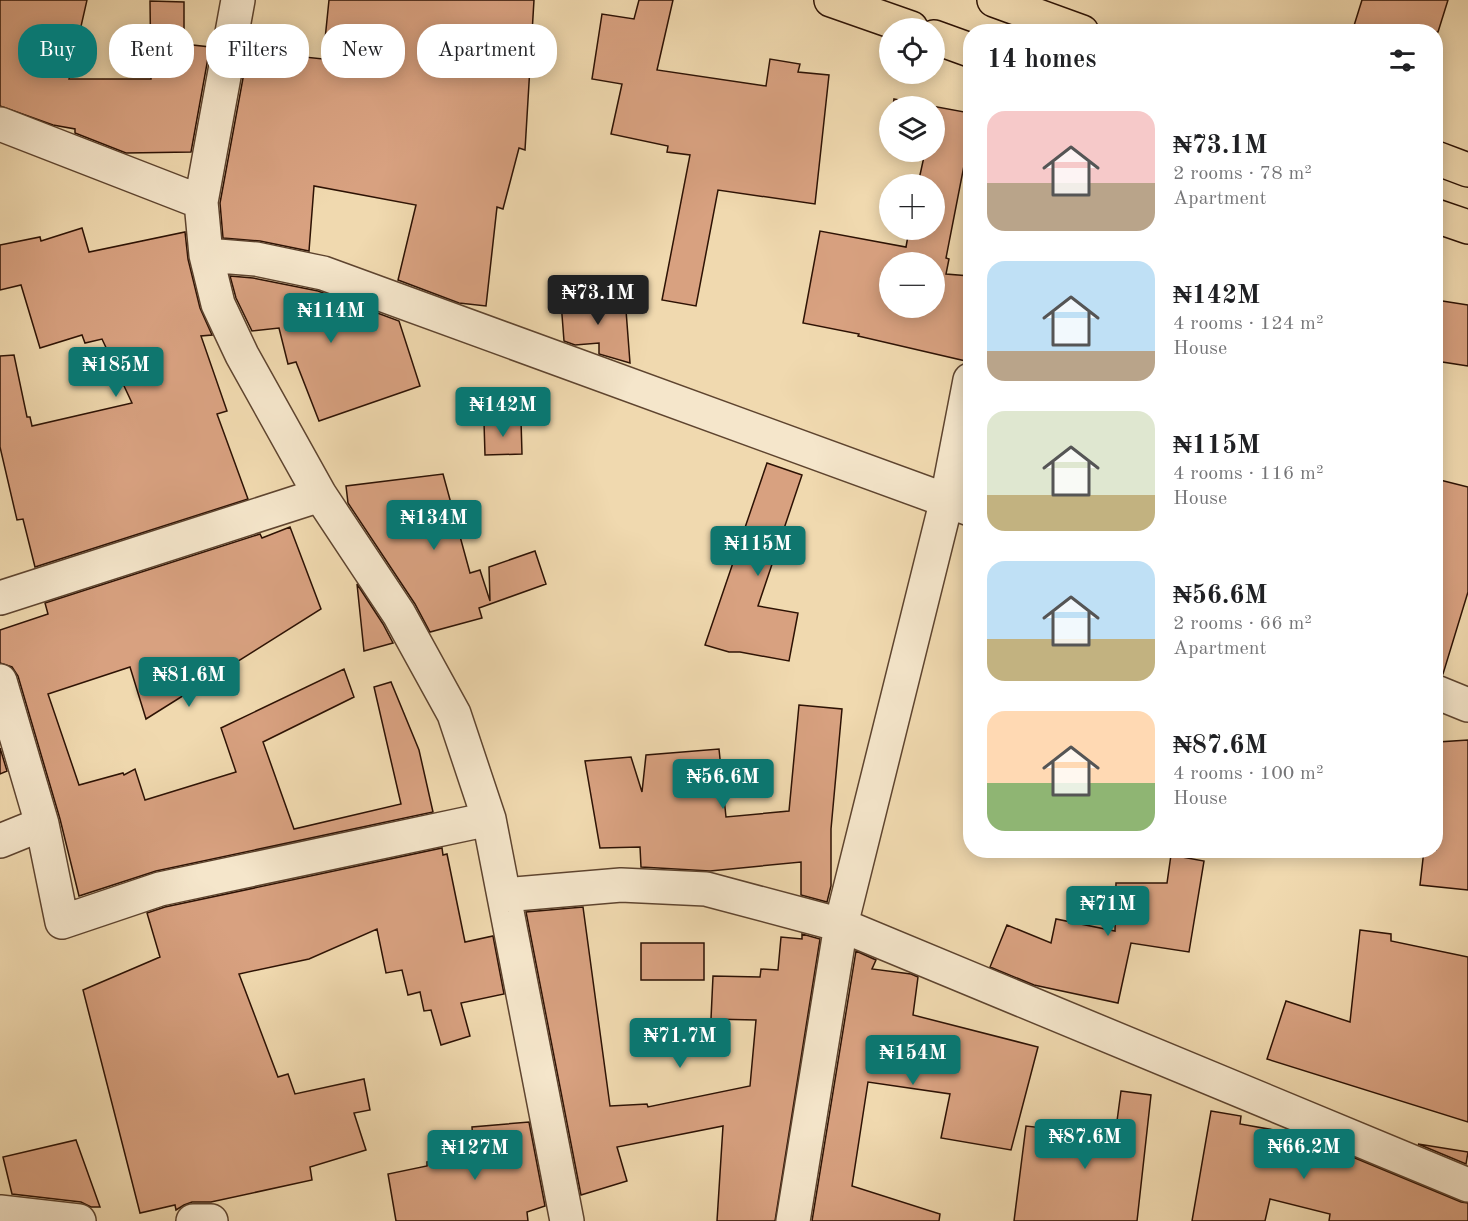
<!DOCTYPE html>
<meta charset="utf-8">
<style>
:root{--surface:#fff;--page:#f6f6f6;--text:#202124;--muted:#757577;--accent:#0f766e}
body{margin:0;font-family:"Old Standard TT",serif;background:var(--page);color:var(--text);height:100vh;display:flex;flex-direction:column;font-size:22px;white-space:nowrap}
*{box-sizing:border-box;margin:0}
p{font-size:20px;color:var(--muted)}
.icon{flex:none;width:33px;height:33px;fill:none;stroke:currentColor;stroke-width:2;stroke-linecap:round;stroke-linejoin:round}
.map{position:relative;flex:1;overflow:hidden}
.sheet{position:absolute;left:963px;top:24px;width:480px;height:834px;display:flex;flex-direction:column;background:var(--surface);border-radius:24px;box-shadow:0 3px 15px #0003}
.sheet>*{flex:none}
.banner{position:absolute;left:18px;top:24px;width:570px;height:54px;display:flex;gap:12px}
.fabs{position:absolute;left:879px;top:18px;display:grid;gap:12px}
.fabs a{display:grid;place-items:center;width:66px;height:66px;border-radius:50%;background:var(--surface);box-shadow:0 3px 15px #0003;font-size:30px}
.price{position:absolute;translate:-50% -51px;padding:0 14px;border-radius:6px;background:var(--accent);color:#fff;font-size:20px;line-height:39px;filter:drop-shadow(0 2px 3px #0008)}
.price::after{content:'';position:absolute;left:50%;top:36px;width:18px;height:14px;margin-left:-9px;background:inherit;clip-path:polygon(0 0,100% 0,50% 100%)}
.price.on{background:#222;color:#fff}
ul{padding:0;list-style:none}
li{display:flex;align-items:center;gap:18px;height:150px;padding:0 24px}
li span{display:grid;place-items:center;flex:none;width:168px;height:120px;border-radius:18px;color:#555}
li>.icon{margin-inline-start:auto}
span .icon{width:72px;height:72px;fill:#fffc;stroke-width:1}
li b{font-size:26px}
h2{display:flex;justify-content:space-between;align-items:center;height:72px;padding:0 24px;font-size:26px}
.tag{padding:0 21px;border-radius:24px;background:var(--surface);box-shadow:0 3px 15px #0003;font-size:21px;line-height:54px}
.tag.on{background:var(--accent);color:#fff}
.map>svg:first-child{display:block}
.building{fill:#d8a180;stroke:#2d1204;stroke-width:1.5;fill-rule:evenodd}
.lines{fill:none;stroke-linecap:round;stroke-linejoin:round}
.minor-casing{stroke:#5e442f;stroke-width:36}
.major-casing{stroke:#2d1204;stroke-width:36}
.minor{stroke:#f5e6cb;stroke-width:33}
.major{stroke:#f0d9af;stroke-width:33}
</style>
<div class="map">
<svg width="1468" height="1221" viewBox="0 0 1468 1221">
<rect width="100%" height="100%" fill="#f0d9af"/>
<filter id="stains"><feTurbulence type="fractalNoise" baseFrequency=".00333" numOctaves="4"/><feColorMatrix values="0 0 0 0 .2 0 0 0 0 .09 0 0 0 0 .02 0 0 0 .5 -.17"/></filter>
<radialGradient id="worn" r=".72"><stop offset=".6" stop-color="#630" stop-opacity="0"/><stop offset="1" stop-color="#630" stop-opacity=".3"/></radialGradient>
<path class="building" d="M0 0H87L69 79H151L150 1 184 2V44L210 47 191 152 126 153 75 133V129L53 125 0 106Z
M329 0H534L525 150 519 148 503 209 497 207 486 306 459 303 398 280 416 205 314 186 309 251 260 241 223 238 220 203 248 51 323 59Z
M639 0H673L657 70 766 86 770 59 800 64 798 72 829 75 815 204 718 190 696 306 662 300 690 155 667 152 668 146 611 134 622 84 592 79 602 14 634 19Z
M1362 0H1448L1438 32H1352Z
M894 99 970 113V135L946 258 949 259 946 274 970 276V362L858 336 859 334 803 323 820 231 906 247 909 230H934V184H918L925 152H934V106H893ZM890 262H934V308H890Z
M82 228 89 252 185 232 188 259 200 308 212 335 201 336 227 411 217 414 248 499 35 567 23 519 17 520 0 447V356L14 355 27 417H30L32 426 132 403 102 339 85 343 82 335 40 348 21 285 0 290V245L40 237 41 241Z
M230 276 253 278 318 291 399 321 420 386 319 421 296 362 288 364 279 328 252 331 236 298Z
M625 297 630 363 599 354V343L575 345 564 341 561 302Z
M1436 300 1468 305V366L1436 361Z
M521 420 522 454 485 455 484 422Z
M767 463 802 475 758 606 798 613 789 661 740 652H729L705 645Z
M443 474 470 573 480 570 490 601 489 567 535 551 546 584 479 608 482 618 430 632 415 604 348 503 346 486Z
M1436 479 1468 487V592L1443 674 1436 673Z
M290 527 321 609 146 719 130 667 48 694 79 785 123 773 124 775 135 769 145 800 236 772 221 728 344 669 354 697 263 742 294 829 401 804 374 687 391 682 419 750 433 812 156 871 79 896 60 819 18 676 12 667 0 663V630L48 614 45 603 260 534 262 538Z
M357 584 383 624 393 643 364 651Z
M799 705 842 709 831 829V886L827 902 801 895V862L710 871 641 867 640 847 600 848 585 761 631 757 642 792 646 755 719 749 726 817 789 811Z
M1468 740V890L1420 885 1424 850H1436V762L1438 742Z
M0 748 7 771 0 774Z
M442 848 443 855 447 854 465 942 493 936 504 994 461 1003 470 1036 441 1045 431 1010 424 1011 420 992 408 995 402 970 386 973 377 929 309 959 239 974 278 1077 288 1074 295 1094 364 1079 370 1110 354 1113 366 1150 310 1167 312 1180 211 1202H192L184 1205 176 1210 175 1205 140 1213 83 990 160 957 147 913 165 907Z
M1171 855 1204 861 1189 952 1131 943 1118 1003 1034 985 990 967 1007 925 1051 943 1056 919 1115 931 1116 883H1167Z
M583 907 610 1106 647 1104 648 1107 750 1086 756 1020 711 1019 713 976 760 977 761 969 778 970 781 937 802 939V934L820 939 775 1221H717L723 1126 617 1147 627 1181 581 1195 526 912Z
M1360 930 1391 934V941L1468 957V1122L1267 1059 1286 1001 1350 1022Z
M641 943H704V980H641Z
M856 951 876 960 872 969 911 974 918 977 913 1015 1038 1047 1011 1150 941 1138 950 1094 868 1082 852 1186 940 1214 939 1221H812Z
M1121 1091 1151 1095 1137 1221H1014L1026 1126 1115 1136Z
M1211 1111 1241 1116 1240 1124 1297 1134 1461 1202 1468 1203V1221H1329L1330 1214 1270 1199 1265 1221H1192Z
M529 1122 545 1206 527 1212 528 1221H396L388 1174 427 1166V1162L474 1157 472 1127Z
M76 1140 100 1207H91L81 1202 12 1194 3 1157Z
M1418 1144 1468 1152 1466 1164Z"/>
<g class="lines">
<g class="minor-casing">
<path id="minor" d="M238 0 201 202 206 255 218 304 242 355 320 495 399 614 454 714 489 819 567 1221
M0 124 201 202
M206 255 256 259 323 273 970 509
M0 598 320 495
M0 681 42 824 62 922 160 889 489 819
M1436 692 1468 705
M0 841 42 824
M504 895 621 885 706 889 841 925 1468 1185
M0 1212 79 1221
M193 1221H211
M793 1221 841 925 947 499 970 380"/>
</g>
<g class="major-casing">
<path id="major" d="M831 0 911 28
M994 0 1082 32
M934 37 970 50
M1436 158 1468 170
M1436 216 1468 227"/>
</g>
<use href="#minor" class="minor"/>
<use href="#major" class="major"/>
</g>
<rect width="100%" height="100%" filter="url(#stains)"/>
<rect width="100%" height="100%" fill="url(#worn)"/>
</svg>
<div class="fabs">
<a><svg class="icon" aria-label="locate" viewBox="0 0 24 24"><circle cx="12" cy="12" r="6"/><path d="M12 2v4M12 18v4M2 12h4M18 12h4"/></svg></a>
<a><svg class="icon" aria-label="layers" viewBox="0 0 24 24"><path d="M12 4l9 5-9 5-9-5zM3 14l9 5 9-5"/></svg></a>
<a>+</a>
<a>−</a>
</div>
<b class="price on" style="left:598px;top:326px">₦73.1M</b>
<b class="price" style="left:331px;top:344px">₦114M</b>
<b class="price" style="left:116px;top:398px">₦185M</b>
<b class="price" style="left:503px;top:438px">₦142M</b>
<b class="price" style="left:434px;top:551px">₦134M</b>
<b class="price" style="left:758px;top:577px">₦115M</b>
<b class="price" style="left:189px;top:708px">₦81.6M</b>
<b class="price" style="left:723px;top:810px">₦56.6M</b>
<b class="price" style="left:1108px;top:937px">₦71M</b>
<b class="price" style="left:680px;top:1069px">₦71.7M</b>
<b class="price" style="left:913px;top:1086px">₦154M</b>
<b class="price" style="left:1085px;top:1170px">₦87.6M</b>
<b class="price" style="left:1304px;top:1180px">₦66.2M</b>
<b class="price" style="left:475px;top:1181px">₦127M</b>
<div class="banner">
<a class="tag on">Buy</a>
<a class="tag">Rent</a>
<a class="tag">Filters</a>
<a class="tag">New</a>
<a class="tag">Apartment</a>
</div>
<section class="sheet">
<h2>14 homes<svg class="icon" aria-label="filters" viewBox="0 0 24 24"><path d="M4 7h16M4 17h16"/><circle cx="9" cy="7" r="2"/><circle cx="15" cy="17" r="2"/></svg></h2>
<ul>
<li><span style="background:linear-gradient(#f6c9c9 60%,#b9a48a 0)"><svg class="icon" aria-label="home" viewBox="0 0 24 24"><path d="M3 11l9-7 9 7M6 9v11h12V9"/></svg></span><div><b>₦73.1M</b><p>2 rooms · 78 m²</p><p>Apartment</p></div></li>
<li><span style="background:linear-gradient(#bfe0f5 75%,#b9a48a 0)"><svg class="icon" aria-label="home" viewBox="0 0 24 24"><path d="M3 11l9-7 9 7M6 9v11h12V9"/></svg></span><div><b>₦142M</b><p>4 rooms · 124 m²</p><p>House</p></div></li>
<li><span style="background:linear-gradient(#dfe7d0 70%,#c2b280 0)"><svg class="icon" aria-label="home" viewBox="0 0 24 24"><path d="M3 11l9-7 9 7M6 9v11h12V9"/></svg></span><div><b>₦115M</b><p>4 rooms · 116 m²</p><p>House</p></div></li>
<li><span style="background:linear-gradient(#bfe0f5 65%,#c2b280 0)"><svg class="icon" aria-label="home" viewBox="0 0 24 24"><path d="M3 11l9-7 9 7M6 9v11h12V9"/></svg></span><div><b>₦56.6M</b><p>2 rooms · 66 m²</p><p>Apartment</p></div></li>
<li><span style="background:linear-gradient(#ffd9b3 60%,#8fb573 0)"><svg class="icon" aria-label="home" viewBox="0 0 24 24"><path d="M3 11l9-7 9 7M6 9v11h12V9"/></svg></span><div><b>₦87.6M</b><p>4 rooms · 100 m²</p><p>House</p></div></li>
</ul>
</section>
</div>
